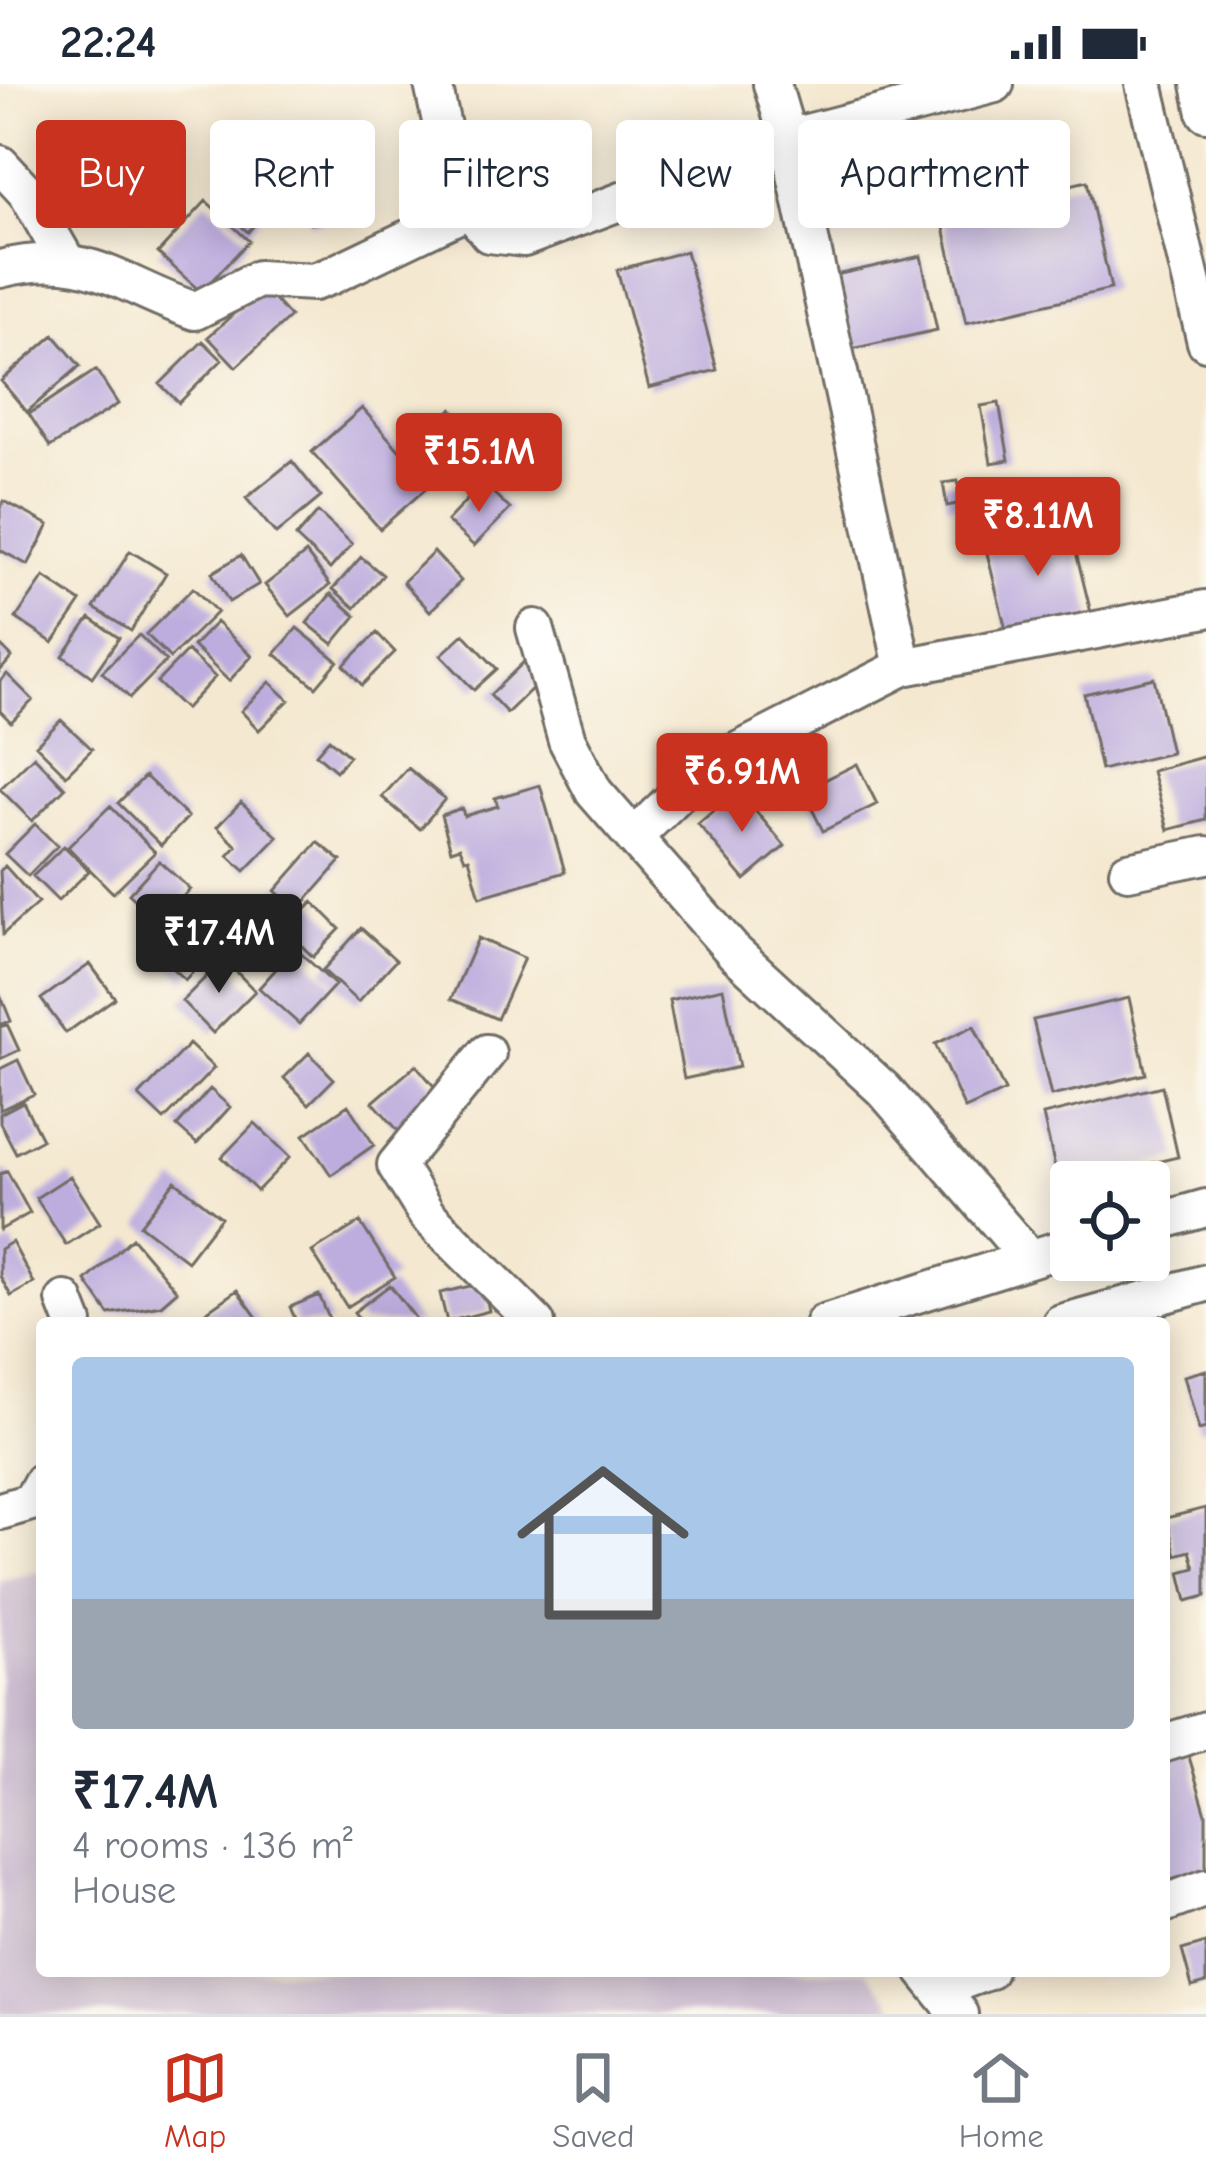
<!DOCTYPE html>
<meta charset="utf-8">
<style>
:root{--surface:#fff;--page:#f2f2f3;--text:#1f2937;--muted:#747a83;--line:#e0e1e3;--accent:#c8321e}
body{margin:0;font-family:"Comic Neue",sans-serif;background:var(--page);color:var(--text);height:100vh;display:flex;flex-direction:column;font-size:45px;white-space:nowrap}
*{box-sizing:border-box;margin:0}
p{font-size:39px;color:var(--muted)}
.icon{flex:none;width:66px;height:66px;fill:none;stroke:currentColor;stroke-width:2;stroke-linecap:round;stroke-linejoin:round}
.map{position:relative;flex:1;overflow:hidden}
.details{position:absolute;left:36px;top:1233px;width:1134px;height:660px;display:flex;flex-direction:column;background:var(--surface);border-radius:12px;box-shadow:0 6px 30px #0003}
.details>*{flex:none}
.banner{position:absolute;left:36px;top:36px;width:1134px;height:108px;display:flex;gap:24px}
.controls{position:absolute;left:1050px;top:1077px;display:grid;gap:24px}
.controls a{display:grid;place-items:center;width:120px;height:120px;border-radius:12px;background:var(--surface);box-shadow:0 6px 30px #0003;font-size:60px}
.price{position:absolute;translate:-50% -102px;padding:0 27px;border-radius:12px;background:var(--accent);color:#fff;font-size:39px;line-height:78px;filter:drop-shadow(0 3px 6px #0008)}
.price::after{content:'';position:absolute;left:50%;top:72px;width:36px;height:27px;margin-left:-18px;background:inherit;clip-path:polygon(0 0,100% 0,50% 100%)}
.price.on{background:#222;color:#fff}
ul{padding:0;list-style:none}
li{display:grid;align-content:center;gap:24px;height:636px;padding:0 36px}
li+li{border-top:3px solid var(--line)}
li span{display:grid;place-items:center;height:372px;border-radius:12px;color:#555}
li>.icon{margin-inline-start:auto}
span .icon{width:216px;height:216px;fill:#fffc;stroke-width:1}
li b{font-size:51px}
.chip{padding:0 42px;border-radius:12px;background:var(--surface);box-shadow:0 6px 30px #0003;font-size:42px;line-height:108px}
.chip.on{background:var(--accent);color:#fff}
.status{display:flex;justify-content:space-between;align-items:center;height:84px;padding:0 60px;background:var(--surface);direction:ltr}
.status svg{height:33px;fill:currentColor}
.tab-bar{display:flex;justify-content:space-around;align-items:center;height:168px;border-top:3px solid var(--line);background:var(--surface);font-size:33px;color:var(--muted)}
.tab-bar a{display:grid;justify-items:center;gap:6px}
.tab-bar .on{color:var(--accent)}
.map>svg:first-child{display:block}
.industrial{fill:#cebed2}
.building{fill:#bdadde}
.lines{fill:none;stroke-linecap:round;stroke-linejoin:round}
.minor-casing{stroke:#716d65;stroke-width:42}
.minor{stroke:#fff;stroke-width:36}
</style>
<div class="status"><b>22:24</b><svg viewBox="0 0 49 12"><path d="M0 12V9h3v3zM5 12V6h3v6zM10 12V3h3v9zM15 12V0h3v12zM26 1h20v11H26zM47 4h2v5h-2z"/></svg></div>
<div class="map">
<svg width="1206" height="1930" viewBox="0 0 1206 1930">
<rect width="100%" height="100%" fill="#fbf7ec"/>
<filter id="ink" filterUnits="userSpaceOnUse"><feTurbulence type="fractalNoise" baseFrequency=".00833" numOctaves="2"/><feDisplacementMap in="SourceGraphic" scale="24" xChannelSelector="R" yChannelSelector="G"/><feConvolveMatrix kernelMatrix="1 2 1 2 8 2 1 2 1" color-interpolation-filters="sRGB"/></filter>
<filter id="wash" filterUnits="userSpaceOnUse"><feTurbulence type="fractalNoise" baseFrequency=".004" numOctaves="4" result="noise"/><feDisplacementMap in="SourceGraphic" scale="48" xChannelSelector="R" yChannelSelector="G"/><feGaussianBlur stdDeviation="2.7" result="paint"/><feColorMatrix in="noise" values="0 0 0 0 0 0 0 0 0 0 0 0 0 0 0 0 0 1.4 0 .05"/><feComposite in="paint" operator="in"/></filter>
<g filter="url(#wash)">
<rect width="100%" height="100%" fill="#f4e8d0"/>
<path class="industrial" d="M42 1487V1887H867L901 1930H0V1497Z"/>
<g id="blocks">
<path class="building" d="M326 49 335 80 314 86 305 55Z
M297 59 305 90 283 95 275 66Z
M891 60 900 101 843 114 852 66Z
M116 78 124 123 71 133 63 88Z
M324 89 335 135 311 140 300 96Z
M1087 97 1111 205 966 239 939 122 991 110 993 119Z
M240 103 266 127 248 148 221 124Z
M206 117 249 157 201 208 158 169Z
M686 167 717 286 649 304 617 186Z
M921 172 937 246 838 268 822 194Z
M263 203 290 233 236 283 208 253Z
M54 251 80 282 27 328 1 297Z
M203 257 222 276 179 319 160 300Z
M96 286 118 320 50 363 29 330Z
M999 319 1009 376 991 379 981 322Z
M362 324 430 401 380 445 312 368Z
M452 325 473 346 461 359 440 338Z
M292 377 321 413 276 450 246 414Z
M958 397 962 419 947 422 943 399Z
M483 399 510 425 474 462 447 437Z
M4 417 49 441 28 481 0 466V424Z
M318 428 352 460 330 485 296 453Z
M1068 436 1092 533 1008 554 984 457Z
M130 467 166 489 131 547 94 524Z
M434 468 461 497 430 527 403 498Z
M306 469 330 501 290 532 265 501Z
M241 471 259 500 229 518 212 489Z
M361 473 383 491 355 524 333 505Z
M44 493 81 518 53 559 16 534Z
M193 504 217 528 170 574 146 550Z
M331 510 356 532 333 560 307 539Z
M90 534 119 554 92 593 63 572Z
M216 538 252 572 229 597 193 562Z
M297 544 338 577 316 603 275 570Z
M377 549 395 568 362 601 344 581Z
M464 550 497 585 474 606 441 571Z
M139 551 166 577 130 614 102 588Z
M0 561 12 573 0 587Z
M187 567 215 593 185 625 157 598Z
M528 574 545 592 507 629 490 611Z
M7 590 33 616 11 638 0 627V597Z
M1154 594 1171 669 1101 686 1084 610Z
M270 598 289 616 259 646 241 627Z
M61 636 92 665 66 691 36 661Z
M329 655 349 672 336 687 316 670Z
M34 672 65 704 32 737 0 705Z
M1206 672V736L1168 746 1152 687Z
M857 680 877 720 823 747 803 707Z
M408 684 445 715 420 745 382 713Z
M145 692 188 733 161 761 118 719Z
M540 701 565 788 480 813 469 774 465 775 460 763 451 766 441 731 462 724 464 732 498 722 495 714Z
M738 706 785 762 745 796 698 740Z
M241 718 278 753 245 787 228 772 237 762 217 743Z
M110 722 155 768 113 809 68 763Z
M35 740 57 762 28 792 5 770Z
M318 758 341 777 298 826 275 807Z
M64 762 89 787 58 817 33 792Z
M159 777 190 805 160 838 129 810Z
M5 782 38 819 3 850 0 787Z
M313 818 340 845 313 873 286 846Z
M208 824 231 847 185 896 161 874Z
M361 844 396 876 358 918 323 886Z
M478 854 524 874 497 935 451 915Z
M295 864 335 901 299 940 259 904Z
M224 875 255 907 213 949 182 917Z
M90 880 115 914 66 949 41 915Z
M723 904 739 983 684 995 669 916Z
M0 910 11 937 0 941Z
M1129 914 1146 990 1051 1012 1033 936Z
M7 940 19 966 0 975V943Z
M974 942 1005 1007 965 1025 935 960Z
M189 960 214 984 164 1036 139 1012Z
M309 969 334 995 309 1020 284 994Z
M18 976 34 1010 0 1026V985Z
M416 981 443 1013 401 1050 373 1018Z
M1162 1002 1178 1073 1059 1101 1043 1031Z
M210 1005 230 1023 197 1060 177 1042Z
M23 1018 42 1055 16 1069 0 1039V1030Z
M348 1021 374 1061 331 1091 304 1051Z
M255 1039 290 1073 257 1107 222 1073Z
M7 1087 30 1129 0 1146V1090Z
M70 1092 100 1139 66 1161 36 1114Z
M175 1097 221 1133 187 1177 140 1141Z
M360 1138 395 1193 347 1223 312 1168Z
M132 1154 177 1207 161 1221 109 1230 86 1197Z
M12 1158 34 1199 11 1212 0 1192V1165Z
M483 1199 489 1227 447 1238 440 1209Z
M390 1201 419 1239H362L354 1228Z
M237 1206 261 1239H205L200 1232Z
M319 1211 331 1239H297L290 1223Z
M1206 1286V1344L1199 1346 1184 1292Z
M1206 1424V1512L1187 1517 1180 1488 1195 1484 1190 1467 1176 1471 1166 1434Z
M1187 1666 1206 1730V1786L1164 1798V1673Z
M1206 1859V1899L1192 1903 1182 1866Z"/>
</g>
</g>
<g filter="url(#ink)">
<use href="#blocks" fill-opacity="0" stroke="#716d65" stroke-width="3"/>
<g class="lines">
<g class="minor-casing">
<path id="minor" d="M433 0C445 54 452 107 489 150L524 154 788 54 995 0
M772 0 788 54 903 583 1206 525
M1144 0 1206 258
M1200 0 1206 29
M0 80 27 109 66 177
M0 185C88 163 118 201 195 227L258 195 314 198 330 192 468 126
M535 544 567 656 594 708 734 868 884 1006 1029 1174
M635 752 705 684 903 583
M1128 787 1206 771
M487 969 396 1081 427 1131 536 1239
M1149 1140 1206 1124
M65 1216 74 1239
M824 1239 1071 1162
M1061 1239 1206 1199
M0 1427 31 1418 42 1398
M1164 1659 1206 1646
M1164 1820 1206 1804
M924 1887 959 1930
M939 1905 988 1887"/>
</g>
<use href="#minor" class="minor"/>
</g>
</g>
</svg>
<div class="controls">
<a><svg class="icon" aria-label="locate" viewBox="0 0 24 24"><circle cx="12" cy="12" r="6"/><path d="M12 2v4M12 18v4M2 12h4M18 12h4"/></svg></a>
</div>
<b class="price" style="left:479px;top:431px">₹15.1M</b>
<b class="price" style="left:1038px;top:495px">₹8.11M</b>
<b class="price" style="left:742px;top:751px">₹6.91M</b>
<b class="price on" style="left:219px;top:912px">₹17.4M</b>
<div class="banner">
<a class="chip on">Buy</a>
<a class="chip">Rent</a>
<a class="chip">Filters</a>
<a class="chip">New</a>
<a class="chip">Apartment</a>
</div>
<section class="details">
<ul>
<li><span style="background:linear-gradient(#a9c7e8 65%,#9aa5b1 0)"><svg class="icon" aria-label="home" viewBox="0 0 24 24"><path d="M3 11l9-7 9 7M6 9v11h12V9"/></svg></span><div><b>₹17.4M</b><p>4 rooms · 136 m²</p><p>House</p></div></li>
</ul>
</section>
</div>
<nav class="tab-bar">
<a class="on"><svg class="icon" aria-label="map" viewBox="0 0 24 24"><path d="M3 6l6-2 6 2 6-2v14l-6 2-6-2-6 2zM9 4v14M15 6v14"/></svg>Map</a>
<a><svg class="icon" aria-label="saved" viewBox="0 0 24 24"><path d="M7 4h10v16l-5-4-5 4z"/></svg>Saved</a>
<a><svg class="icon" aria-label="home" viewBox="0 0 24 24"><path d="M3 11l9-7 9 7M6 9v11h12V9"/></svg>Home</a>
</nav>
